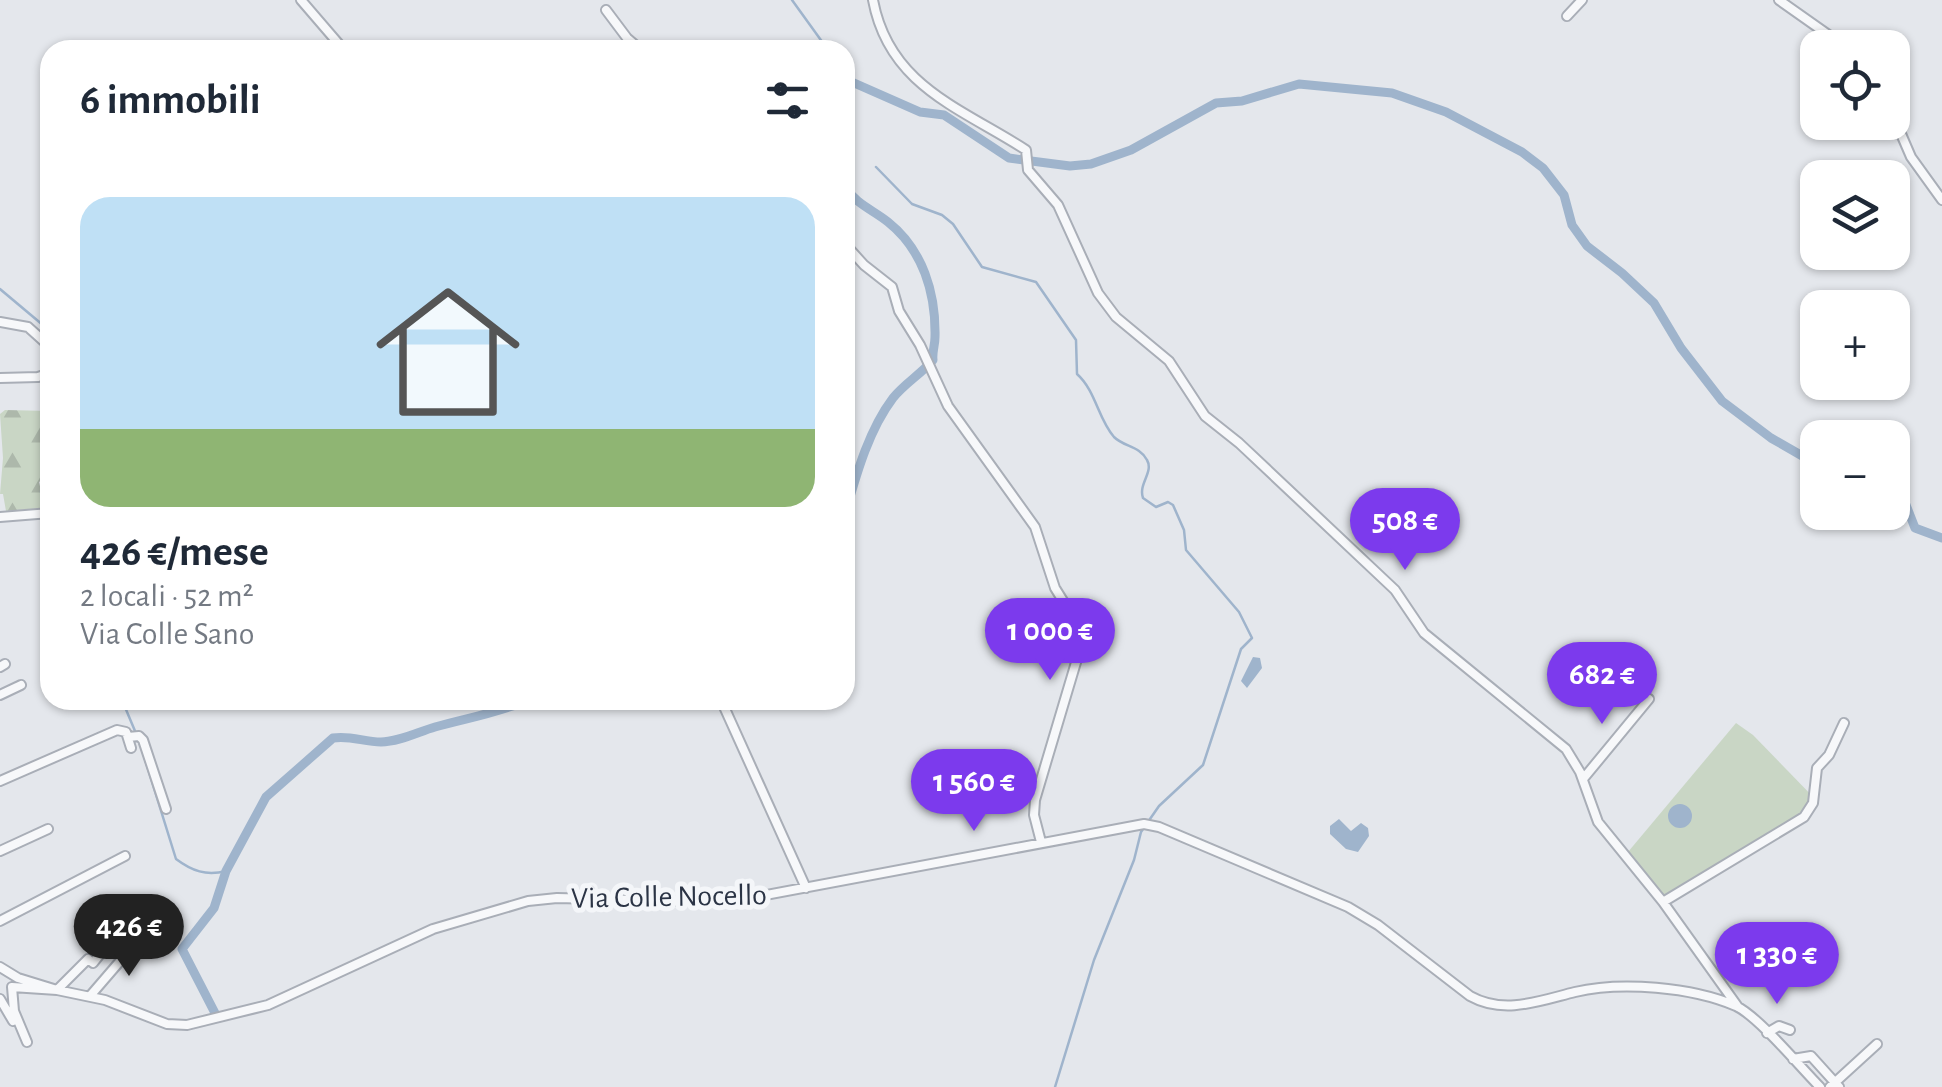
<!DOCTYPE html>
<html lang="it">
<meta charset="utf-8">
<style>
:root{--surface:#fff;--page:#f2f2f3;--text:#1f2937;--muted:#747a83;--line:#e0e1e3;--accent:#7c3aed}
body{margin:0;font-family:"Alegreya Sans",sans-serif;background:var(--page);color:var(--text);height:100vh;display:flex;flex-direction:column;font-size:38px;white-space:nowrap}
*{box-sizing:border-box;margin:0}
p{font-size:32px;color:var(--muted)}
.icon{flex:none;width:55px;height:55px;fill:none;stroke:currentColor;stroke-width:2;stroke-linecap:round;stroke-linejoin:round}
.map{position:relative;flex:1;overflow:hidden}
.drawer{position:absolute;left:40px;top:40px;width:815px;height:670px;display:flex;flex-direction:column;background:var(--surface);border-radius:30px;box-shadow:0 2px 8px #0004}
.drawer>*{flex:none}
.fabs{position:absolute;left:1800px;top:30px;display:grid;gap:20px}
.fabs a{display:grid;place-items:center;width:110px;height:110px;border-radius:20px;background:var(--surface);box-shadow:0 2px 8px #0004;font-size:50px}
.price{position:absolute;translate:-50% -85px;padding:0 22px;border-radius:35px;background:var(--accent);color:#fff;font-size:32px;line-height:65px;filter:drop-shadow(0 2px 5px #0008)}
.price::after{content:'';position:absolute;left:50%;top:60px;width:30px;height:22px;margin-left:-15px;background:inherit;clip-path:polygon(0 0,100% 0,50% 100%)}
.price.on{background:#222;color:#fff}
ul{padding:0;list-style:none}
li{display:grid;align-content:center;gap:20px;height:530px;padding:0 40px}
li+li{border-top:2px solid var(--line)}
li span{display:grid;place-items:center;height:310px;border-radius:30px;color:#555}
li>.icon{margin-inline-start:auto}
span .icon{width:180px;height:180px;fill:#fffc;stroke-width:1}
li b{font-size:42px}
h2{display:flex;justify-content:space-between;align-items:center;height:120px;padding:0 40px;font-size:42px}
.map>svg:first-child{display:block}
.forest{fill:url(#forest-firs)}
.garden{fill:#c9d6c5}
.water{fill:#9fb4cc}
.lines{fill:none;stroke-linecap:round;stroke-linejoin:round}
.stream{stroke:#9fb4cc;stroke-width:2.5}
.canal{stroke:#9fb4cc;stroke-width:9}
.street-casing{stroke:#a9aeb7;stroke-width:12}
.street{stroke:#f7f8fa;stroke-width:8}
.labels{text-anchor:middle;stroke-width:10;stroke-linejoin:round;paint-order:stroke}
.street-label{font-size:30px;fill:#2b3445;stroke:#f4f6f9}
</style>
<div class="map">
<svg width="1942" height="1087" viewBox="0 0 1942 1087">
<defs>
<pattern id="forest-firs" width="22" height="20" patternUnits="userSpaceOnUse" patternTransform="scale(2.5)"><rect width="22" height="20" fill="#c9d6c5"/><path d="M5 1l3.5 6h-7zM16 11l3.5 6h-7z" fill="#adb8ab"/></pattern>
</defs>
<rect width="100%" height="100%" fill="#e4e7ec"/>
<path class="forest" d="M5 410 50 411V474L39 482 45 508 6 511 3 494H0L3 458 0 414Z"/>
<path class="garden" d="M1736 723 1753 735 1819 803 1663 896 1628 852Z"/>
<path class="water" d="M1253 657 1260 658 1262 668 1247 688 1241 681Z
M1668 816a12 12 0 1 1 24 0a12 12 0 1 1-24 0Z
M1339 819 1351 831 1361 823 1368 828 1369 836 1358 852 1346 849 1330 834V826Z"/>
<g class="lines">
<path class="stream" d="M792 0 823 43 822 50
M876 167 912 204 942 215 953 224 982 267 1036 282 1076 340 1077 374C1096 391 1098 419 1114 437 1124 447 1140 446 1147 460 1154 472 1138 484 1143 498L1156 507 1168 502 1173 505 1184 530 1186 550 1239 612 1252 638 1241 649 1203 765 1159 806 1141 832 1134 860 1094 960 1055 1087
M0 289 50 331
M49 510 41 492 42 486 50 481
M122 700 135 731
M139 740 176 859C192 871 206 876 226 871"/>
<path class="canal" d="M845 79 920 112 944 115 1009 158 1070 166 1091 164 1131 150 1216 103 1242 101 1299 84 1392 93 1446 112 1522 152 1543 168 1564 195 1572 225 1587 246 1622 273 1654 303 1681 348 1722 401 1771 438 1818 465
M845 187C856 204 873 210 888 222 923 250 936 293 935 337 935 345 932 352 933 360 921 374 904 384 893 398 868 431 856 476 845 514
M1892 497 1906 505 1915 528 1942 538
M216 1015 182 949 214 908 226 871 266 797 333 738C350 735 364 742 381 742 399 742 418 732 435 727 467 718 498 713 528 700"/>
<g class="street-casing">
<path id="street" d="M301 0 344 50
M873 0C889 86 961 108 1026 150L1028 170 1058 205 1098 293 1116 317 1169 361 1205 416 1239 443 1395 590 1424 633 1566 749 1580 772 1598 822 1663 902 1738 1007
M1779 0 1847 48
M606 10 627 38 641 50
M1567 16 1582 0
M1892 113 1911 157 1942 200
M845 244 864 265 892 287 899 311 920 345 948 406 1035 527 1055 588 1078 625 1077 659 1035 800 1034 815 1041 842
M0 322 28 327 48 345 50 343
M0 378 38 377 50 373
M0 517 50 513
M0 667 5 664
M0 695 21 685
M721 700 806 888
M128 737 139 736 143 740 166 809
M1583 779 1649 699
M0 781 117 730 126 732 131 748
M0 851 48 829
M1663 902 1804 817 1813 803 1817 768 1829 755 1844 723
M0 921 125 856
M0 967 18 978 57 990 105 1000 167 1024 187 1025 268 1005 433 929 528 901 557 898 676 901 750 898 1144 824 1159 827 1348 907 1378 925 1470 996C1504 1015 1539 1001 1575 992 1621 981 1692 987 1736 1006 1759 1017 1800 1067 1820 1087
M90 996 121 960 151 940
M0 999 13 1021
M1767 1033 1779 1026 1790 1030
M27 1042 14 1011 12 987 57 990 88 959 93 963 101 953
M1793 1059 1811 1056 1839 1087
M1830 1087 1877 1044"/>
</g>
<use href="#street" class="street"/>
</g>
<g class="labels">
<g class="street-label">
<text transform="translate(669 896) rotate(-1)" y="10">Via Colle Nocello</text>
</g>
</g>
</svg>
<div class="fabs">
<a><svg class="icon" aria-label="locate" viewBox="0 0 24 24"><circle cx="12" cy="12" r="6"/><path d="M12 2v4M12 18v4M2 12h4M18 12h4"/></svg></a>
<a><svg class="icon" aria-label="layers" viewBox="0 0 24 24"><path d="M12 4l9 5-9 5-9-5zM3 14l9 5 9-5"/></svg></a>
<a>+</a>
<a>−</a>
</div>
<b class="price" style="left:1405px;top:573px">508 €</b>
<b class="price" style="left:1050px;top:683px">1 000 €</b>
<b class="price" style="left:1602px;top:727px">682 €</b>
<b class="price" style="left:974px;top:834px">1 560 €</b>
<b class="price on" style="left:129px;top:979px">426 €</b>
<b class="price" style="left:1777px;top:1007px">1 330 €</b>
<section class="drawer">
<h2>6 immobili<svg class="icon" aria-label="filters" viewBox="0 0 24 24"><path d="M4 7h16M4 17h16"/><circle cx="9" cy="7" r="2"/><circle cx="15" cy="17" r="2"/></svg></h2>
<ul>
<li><span style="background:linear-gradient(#bfe0f5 75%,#8fb573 0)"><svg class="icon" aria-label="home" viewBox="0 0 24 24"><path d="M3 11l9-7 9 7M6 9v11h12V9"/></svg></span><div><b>426 €/mese</b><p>2 locali · 52 m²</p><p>Via Colle Sano</p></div></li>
</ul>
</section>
</div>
